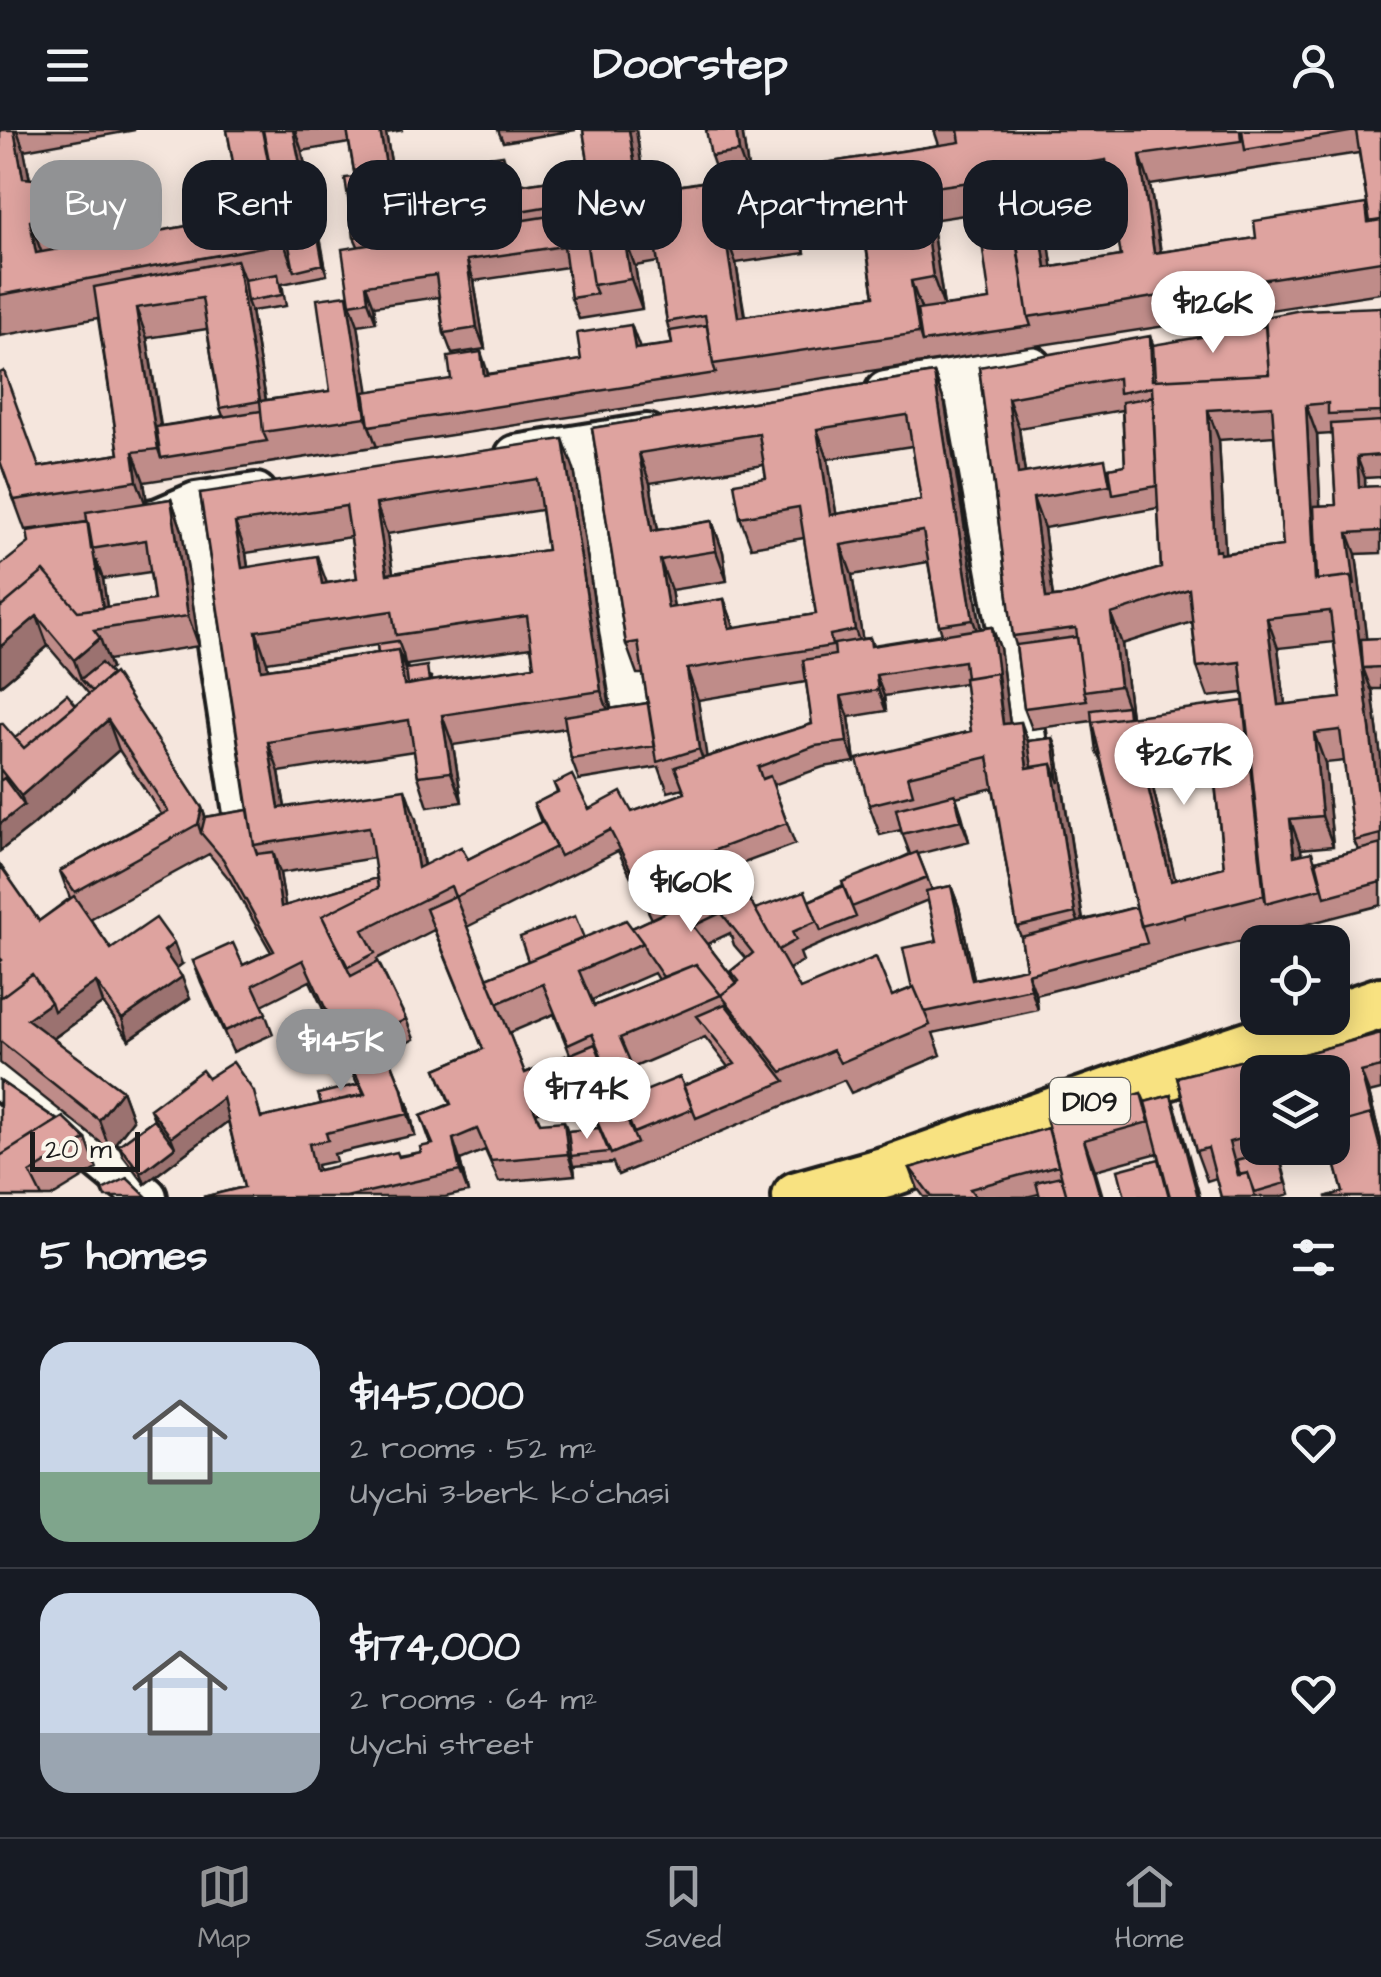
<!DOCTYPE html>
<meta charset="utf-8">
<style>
:root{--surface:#171b24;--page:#242831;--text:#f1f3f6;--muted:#9ea1a6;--line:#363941;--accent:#919294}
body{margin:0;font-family:"Architects Daughter",sans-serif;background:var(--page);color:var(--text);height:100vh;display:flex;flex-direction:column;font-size:38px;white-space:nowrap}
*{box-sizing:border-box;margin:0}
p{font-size:32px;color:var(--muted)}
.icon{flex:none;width:55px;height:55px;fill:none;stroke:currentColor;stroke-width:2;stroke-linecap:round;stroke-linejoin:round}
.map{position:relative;height:1067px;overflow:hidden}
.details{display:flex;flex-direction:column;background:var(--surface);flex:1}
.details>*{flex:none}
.banner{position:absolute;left:30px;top:30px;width:1322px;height:90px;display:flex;gap:20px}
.tools{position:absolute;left:1240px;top:795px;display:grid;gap:20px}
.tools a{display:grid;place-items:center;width:110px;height:110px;border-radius:20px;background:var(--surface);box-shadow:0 5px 25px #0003;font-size:50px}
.scale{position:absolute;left:30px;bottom:25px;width:110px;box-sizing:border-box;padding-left:10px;border:5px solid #1c1c1c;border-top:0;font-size:28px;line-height:35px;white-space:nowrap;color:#1c1c1c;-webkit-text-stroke:8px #fbf7ec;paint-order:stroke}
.price{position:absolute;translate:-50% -85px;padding:0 22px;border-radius:35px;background:#fff;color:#222;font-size:32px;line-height:65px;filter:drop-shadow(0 2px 5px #0008)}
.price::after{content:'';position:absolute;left:50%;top:60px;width:30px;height:22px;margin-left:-15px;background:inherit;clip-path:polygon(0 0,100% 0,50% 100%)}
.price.active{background:var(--accent);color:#fff}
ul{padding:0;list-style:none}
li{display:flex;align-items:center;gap:30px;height:250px;padding:0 40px}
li+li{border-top:2px solid var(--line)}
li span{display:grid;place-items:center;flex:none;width:280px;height:200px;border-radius:30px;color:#555}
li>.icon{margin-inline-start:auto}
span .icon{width:120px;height:120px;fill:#fffc;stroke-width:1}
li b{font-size:42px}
h2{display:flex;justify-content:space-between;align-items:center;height:120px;padding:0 40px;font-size:42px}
.tag{padding:0 35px;border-radius:30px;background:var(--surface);box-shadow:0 5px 25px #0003;font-size:35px;line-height:90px}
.tag.active{background:var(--accent);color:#fff}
header{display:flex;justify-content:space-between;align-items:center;height:130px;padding:0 40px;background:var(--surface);font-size:45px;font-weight:800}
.dock{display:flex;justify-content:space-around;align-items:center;height:140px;border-top:2px solid var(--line);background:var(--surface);font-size:28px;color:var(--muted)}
.dock a{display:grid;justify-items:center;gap:5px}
.dock .active{color:var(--accent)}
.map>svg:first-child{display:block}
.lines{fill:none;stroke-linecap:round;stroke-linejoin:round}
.minor-casing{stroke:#1c1c1c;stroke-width:48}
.major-casing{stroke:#1c1c1c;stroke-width:58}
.minor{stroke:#fbf7ec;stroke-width:40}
.major{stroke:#f8e281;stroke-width:50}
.wall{fill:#bf8c89;stroke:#1c1c1c;stroke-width:2.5;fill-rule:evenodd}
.shaded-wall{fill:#9b726f;stroke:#1c1c1c;stroke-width:2.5}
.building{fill:#dea39f;stroke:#1c1c1c;stroke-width:2.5;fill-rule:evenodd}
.labels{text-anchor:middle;stroke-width:10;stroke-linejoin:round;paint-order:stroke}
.shield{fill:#fbf7ec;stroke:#5f5e5a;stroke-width:2.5}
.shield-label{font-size:28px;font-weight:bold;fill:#1c1c1c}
</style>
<header><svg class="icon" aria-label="menu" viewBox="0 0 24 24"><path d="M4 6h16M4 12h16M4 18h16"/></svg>Doorstep<svg class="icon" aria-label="person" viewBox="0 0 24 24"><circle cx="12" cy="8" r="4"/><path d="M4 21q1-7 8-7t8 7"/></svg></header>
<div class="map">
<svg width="1381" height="1067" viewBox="0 0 1381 1067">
<rect width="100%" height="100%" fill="#f5e6dd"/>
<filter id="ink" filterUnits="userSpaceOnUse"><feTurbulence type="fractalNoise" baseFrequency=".01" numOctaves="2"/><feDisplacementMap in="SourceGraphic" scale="20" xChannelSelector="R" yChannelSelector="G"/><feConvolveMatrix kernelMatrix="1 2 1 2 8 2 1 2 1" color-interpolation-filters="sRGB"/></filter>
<g filter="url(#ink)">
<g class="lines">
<g class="minor-casing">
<path id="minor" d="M963 249 1011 514 1026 615
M886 262 1031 237
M591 315 635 593
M516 326 647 305
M196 373 246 695
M124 397 159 389 196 373 256 364
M0 947 146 1067"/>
</g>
<g class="major-casing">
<path id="major" d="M798 1067 887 1042 1143 952 1381 873"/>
</g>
<use href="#minor" class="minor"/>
<use href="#major" class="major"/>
</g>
<path class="wall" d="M0 0H135L24 20 30 49 48 66 62 104 61 115 58 119 243 86 227 0H403L386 3 397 67 479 54 507 36 510 56 590 44 583 0H636L645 61 719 49 711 26 742 0 749 45 939 15 934 0H1381V163L144 352 147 373 171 369 182 400 199 516 108 530 111 538 108 541 202 678 205 687 248 680 200 363 574 339 610 579 648 573 643 544H637L626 514 592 298 934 243 945 274 981 498 992 497 1000 518 1010 594 1028 611 1053 608 1057 619 1083 790 1136 777 1101 631 1096 621 1092 591 1032 599 1024 578 1016 515 1013 506 979 237 1153 216 1381 177V347L1365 348V357L1381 356V423L1356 424 1366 509 1381 508V559H1372L1381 628V775L1036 865 1038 880 933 903 941 925 851 963 844 950 618 1045 612 1031 613 1033 574 1036 575 1045 499 1052 485 1020 460 1030 468 1062 445 1067H203L244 1057 228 991 145 1054 123 1026 119 1015 154 989 150 979 208 948 263 988 321 974 358 955 310 851 262 875 273 904 233 922 201 852 193 831 243 835 271 822 230 750 209 724 90 789 111 819 182 834 176 838 190 868 129 910 103 873 53 909 122 960 133 990 110 1020 0 933V735L39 791 70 768 60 741 161 684 119 620 32 696 0 721V595L15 608 76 575 89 564 48 516 0 556 88 392 25 400 0 331 39 337 119 324 98 188 0 206ZM349 13 355 47 354 107 358 116 350 174 347 165 330 261 266 270 251 181 286 176 282 154 327 145 302 21ZM1359 23 1369 83 1256 108 1161 122 1150 55ZM1111 61 1121 126 1052 137 1043 72ZM1011 78 1016 107 990 170 944 176 931 90ZM861 86 874 166 745 186 736 133 805 123 800 95ZM658 132 667 192 672 214 639 218 631 195 581 230 368 262 358 195 376 192 374 176 439 167 444 203 452 224 485 219 474 151 567 137 571 168 579 189 642 179 635 136ZM207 199 220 278 223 286 161 296 147 208ZM1122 280 1125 335 1109 338 1025 343 1019 298ZM1332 304 1336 375 1320 376 1317 305ZM1274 306 1283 416 1225 423 1219 310ZM912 316 921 370 836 384 828 329ZM764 335 766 348 740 387 751 417 804 408 816 484 734 498 724 469 674 477 671 460 727 451 723 422 712 391 658 400 650 353ZM1158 378 1161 438 1072 465 1053 467 1044 398ZM541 380 547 420 393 443 387 404ZM351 407 357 448 327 453 248 437 246 423ZM928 432 939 495 942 504 873 515 870 508 862 509 852 445ZM150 442 154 470 107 477 103 449ZM1192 492 1197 537 1208 567 1243 563 1245 578 1131 587 1122 514ZM1334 512 1341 568 1285 575 1278 518ZM377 515 378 523 268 539 267 532ZM531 517 534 536 431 551V547L408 539 407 535ZM806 552 812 594 706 627 698 570ZM965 553 971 601 869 675 880 705 901 700 910 724 809 771 755 779 749 770 720 758 714 744 795 714 773 655 823 637 855 632 849 587 886 581 884 566ZM566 598 571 629 579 650 659 637 668 662 683 658 685 663 632 682 589 679 554 654 557 662 534 674 541 692 468 729 424 735 416 689 285 677 279 642 414 621 418 646 428 677 462 672 453 615ZM1344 631 1354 711 1358 720 1316 731 1301 725V719L1333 716 1325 633ZM1214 645 1224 737 1175 750 1152 654ZM993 658 1017 797 1021 807 1026 838 974 849 959 777 951 756 932 760 918 724 969 711 956 667ZM618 721 652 789 632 798 584 808 487 848 467 797ZM374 728 377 748 285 776 280 743ZM928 770 937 811 912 858 892 866 800 859 789 839 803 831 800 823 825 812ZM434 800 483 919 436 939 450 974 421 986 431 1014 421 1022 318 1040 317 1035 336 1031 334 1024 415 1005 409 977 388 923 414 909 406 889 377 829ZM730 803 734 815 746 829 731 841 734 849 707 814ZM654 843 658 850 594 876 592 870ZM554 884 570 924 525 943 509 903ZM705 907 728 937 683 956 643 962 632 938ZM584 963 599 998 568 1001 540 993 536 983Z
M498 0H576L503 12Z
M1381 903V960L1369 963 1381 1011V1067H1325L1343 1062 1331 1018H1332V942H1258V1018H1291L1294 1027 1281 1031 1290 1064 1280 1067H1221L1216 1048 1207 1051 1196 1021 1177 947 1264 925 1267 934Z
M0 951 86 1009 97 1039 51 1067H0Z
M1141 963 1145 972 1171 965 1178 986 1162 1039 1158 1023 1095 1040 1039 1064 1026 1067H924L918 1059 910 1038 1048 998Z"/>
<path class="shaded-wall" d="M14 0H17L24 20 37 86 23 48Z
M262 0 280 87 291 117 294 141 284 113Z
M293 0H295L302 21 321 112 310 82Z
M380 0H385L386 3 408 131 397 100Z
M629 0H636L650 92 639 62Z
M736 0H742L750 52 739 22Z
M503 25 507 36 514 82H510Z
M1140 25 1150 55 1165 153 1154 123Z
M1032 42 1043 72 1057 168 1046 138Z
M920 59 931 90 944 177 933 147Z
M789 65 800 95 805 123 794 93Z
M48 66 62 104 61 115 54 124 40 86Z
M30 91 44 129 36 123Z
M317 101 321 112 327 145 323 134Z
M725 103 736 133 749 217 738 187Z
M624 106 635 136 642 179 631 149Z
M237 130 248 160 247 171 251 181 271 301 260 271Z
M467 130 474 151 485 219 477 198Z
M911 151 922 181V212L919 203Z
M366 155 374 176 376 192 368 171Z
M347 165 358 195 374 295 369 296 377 317 366 287Z
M136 178 147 208 165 327 161 328 158 319Z
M631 195 639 216 642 240 635 219Z
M1150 206 1161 236 1155 259 1152 250Z
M481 222 488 243 492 266 484 245Z
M934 243 945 274 984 520 973 490Z
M1008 268 1019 298 1029 374 1018 344Z
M1306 275 1317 305 1324 459 1315 450Z
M1208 280 1219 310 1226 437 1215 421Z
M817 299 828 329 841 415 830 385Z
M563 309 574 339 612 592 601 561Z
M133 322 144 352 148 381 137 351Z
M639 323 650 353 663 431 652 401Z
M1357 327 1365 348 1366 378 1359 357Z
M1033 368 1044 398 1057 499 1046 468Z
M171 369 182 400 199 516 188 486Z
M376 374 387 404 398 474 387 444Z
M712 391 723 422 727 451 716 421Z
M235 393 246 423 252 468 242 438Z
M1348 403 1356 424 1370 538H1363L1371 559H1372L1381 628V687L1351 446Z
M841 415 852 445 866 530 855 500Z
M317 426 328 456 322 454Z
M96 430 103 449 110 498 104 487Z
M660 430 671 460 679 508 668 478Z
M724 469 735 499 729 498Z
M1111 484 1122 514 1136 626 1127 576 1120 556Z
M37 486 48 516 0 556V517Z
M1267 488 1278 518 1289 606 1278 575Z
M992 497 1000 518 1014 625 1003 594Z
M256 501 267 532 272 570 261 540Z
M100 508 111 538 88 557 81 549 74 530Z
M398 520 409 550 413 574 404 555Z
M687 539 698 570 710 649 699 619Z
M876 545 884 566 886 581 878 560Z
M841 566 849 587 855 632 847 612Z
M1243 571 1257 609 1266 773 1264 765Z
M442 585 453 615 462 672 451 642Z
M108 590 119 620 32 696 0 721V694L24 675 21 666Z
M1021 592 1032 622 1034 657 1027 638Z
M1314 603 1325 633 1333 716 1322 686Z
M1053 608 1057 619 1086 813 1075 783 1052 634Z
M268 612 279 642 290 708 279 678Z
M1138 616 1152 654 1185 789 1171 751Z
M405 659 416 689 429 768 418 738Z
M955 664 962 685 969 711 961 690Z
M202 678 213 708 201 703 198 694Z
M1290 689 1301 719 1305 757 1294 726Z
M273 722 280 743 289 798 281 777Z
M951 756 959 777 979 871 972 850Z
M174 813 182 834 172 842 164 821Z
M1028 844 1036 865 1038 880 1031 859Z
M182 847 190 868 129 910 122 889Z
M96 852 103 873 38 919 27 889 51 872Z
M1361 942 1369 963 1381 1011V1022Z
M401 956 409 977 415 1005 408 984Z
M122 960 133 990 110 1020 99 990Z
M1171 965 1178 986 1200 1067H1198Z
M223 968 231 989 145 1054 141 1043 175 1017 171 1007Z
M564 991 572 1012 571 1026 575 1045 568 1024Z
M453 1009 460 1030 468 1062 460 1041Z
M1084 1010 1095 1040 1103 1067H1101Z"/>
<path class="building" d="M0 0H14L23 48 34 49 43 56 48 66 47 77 40 86 30 91 36 123 243 86 227 0H262L284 113 0 165Z
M263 0H293L310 82 280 87Z
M347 0H380L397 100 354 107 345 48 355 47Z
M583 0H629L639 62 960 12 958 0H1240L1241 11 1140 25 1154 123 1256 108 1254 91 1366 74 1368 92 1381 90V131L1028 187 1006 47 920 59 933 147 911 151 919 203 713 234 705 185 667 192 653 101 624 106 631 149 593 155 580 71 508 83 504 57 590 44ZM1106 30 1121 126 1046 138 1032 42ZM857 55 874 166 738 187 725 103 794 93 789 65Z
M706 0H736L739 22 711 26Z
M1242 0H1355L1356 1 1245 20Z
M1356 1H1381V90L1370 92Z
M503 25 508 56 505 50 479 54 475 29Z
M505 50 506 57H504L508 83 511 92 582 81 593 155 597 164 571 168 564 116 467 130 477 198 444 203 436 145 366 155 368 171 350 174 342 119 400 110 393 67Z
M317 101 323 134 294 141 287 106Z
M1016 107 1028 187 1031 196 922 212 917 180 990 170 982 113Z
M237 130 260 271 330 261 317 169 347 165 366 287 263 302 260 271 220 278 202 168 136 178 158 319 133 322 137 351 14 370 0 331V243L4 241 39 337 119 324 94 157Z
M278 144 282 165 247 171 244 150Z
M1381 177V282L1328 284V273L1306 275 1315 450 1351 446 1381 687V704L1354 711 1340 600 1314 603 1322 686 1290 689 1294 726 1312 722 1322 758 1266 773 1240 532 1197 537 1189 459 1111 484 1120 556 1084 561 1076 498 1013 506 979 237 1150 206 1152 250 1269 244 1265 187 1301 180ZM1118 248 1119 263 1152 257 1161 438 1072 465 1046 468 1033 368 1110 355 1105 329 1018 344 1008 268ZM1272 276 1283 416 1220 424V420L1215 421 1208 280ZM1330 481 1341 568 1278 575 1267 488Z
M631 195 635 219 672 214 670 201 707 195 713 234 716 243 369 296 364 262 451 249 448 227 481 222 484 245 581 230 577 203Z
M1265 196 1269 244 1155 250 1153 215Z
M934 243 973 490 939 495 923 401 841 415 855 500 830 505 832 516 687 539 699 619 657 632 638 512 626 514 592 298ZM907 285 921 370 830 385 817 299ZM759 304 766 348 734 353 740 387 799 377 816 484 729 498 724 469 668 478 660 430 716 421 712 391 652 401 639 323Z
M1153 267 1157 356 1113 364 1109 338 1125 335 1122 272Z
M261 281 263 302 267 311 161 328 156 297Z
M1381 291V325L1357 327 1359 357 1381 356V401L1348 403 1355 455 1351 446 1317 450 1314 376 1336 375 1331 294Z
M563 309 601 561 442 585 451 642 418 646 409 590 268 612 279 678 405 659 418 738 461 717 468 729 543 691 556 717 455 767 451 756 363 800 375 823 348 837 322 786 378 758 369 697 254 715 200 363ZM537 349 547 420 387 444 376 374ZM346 376 357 448 322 454 317 426 242 438 235 393ZM392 481 396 505 527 486 534 536 404 555 398 520 261 540 256 501Z
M171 369 188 486 94 500 100 508 74 530 37 486 0 517V478L44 441 78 481 154 470 146 410 91 419 86 382Z
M88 392 103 478 78 481 44 441 0 478V436L29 413 27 401Z
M992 497 999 552 996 543 966 548 964 531 876 545 878 560 841 566 847 612 815 616 758 637 762 649 770 646 787 693 707 723 716 747 672 763 649 775 610 700 560 726 534 674 558 662 554 654 572 645 589 679 621 662 632 682 685 663 675 637 812 594 803 530 835 525 834 514 870 508 871 516Z
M1077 507 1084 561 1087 570 1024 578 1016 515Z
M1381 508V537L1363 538 1361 509Z
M398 511 403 524 406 539 398 520 378 523 377 514Z
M101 533 111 545 92 561 81 549Z
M427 536 429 551 408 555 406 539Z
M114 543 202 678 198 694 75 762 60 741 168 681 108 590 21 666 0 639V595L2 593 24 618Z
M996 543 1003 594 1021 592 1027 638 1052 634 1075 783 1017 797 988 627 908 646 913 664 869 675 857 629 971 601 964 548Z
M67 564 76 575 24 618 15 608Z
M1243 571 1264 765 1141 796 1092 592ZM1210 605 1224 737 1171 751 1138 616Z
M648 573 655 616 571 629 564 586Z
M1127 576 1128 587 1092 592 1091 580Z
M1053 608 1059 653 1052 634 1032 637 1028 611Z
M4 648 24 675 0 694V651Z
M955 664 961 690 902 704 896 679Z
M248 680 254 715 257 724 273 722 281 777 377 748 378 758 322 786 351 846 378 832 406 889 379 903 401 956 408 984 326 1003 328 1010 309 1014 315 1041 397 1022 399 1027 421 1022 420 1017 433 1014 421 986 451 974 436 939 483 919 426 779 455 766 525 943 595 914 637 1013 611 1024 576 942 527 962 540 993 564 991 568 1024 491 1031 477 999 453 1009 460 1041 346 1067H203L244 1057 223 968 171 1007 150 979 202 940 208 948 233 932 254 962 261 988 365 964 303 830 253 855 266 883 225 901 193 831 233 813 243 835 274 821 223 729 201 703 205 687Z
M1381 714V752L1325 767 1316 731Z
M917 722 927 747 852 777 842 752Z
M0 735 39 791 74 766 111 819 156 788 174 813 164 821 182 847 122 889 96 852 54 881 51 872 32 844 0 868V832L2 830 0 828Z
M739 748 749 770 693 796 737 853 721 865 696 834 663 847 646 822 643 813 632 798Z
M843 756 856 787 821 801 809 771Z
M951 756 972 850 1026 838 1021 807 1136 777 1147 813 1028 844 1031 859 925 882 914 857 912 858 903 818 937 811 926 761Z
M805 761 817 791 792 802 796 810 778 820 755 779Z
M750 770 800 859 876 827 892 866 914 857 930 895 840 933 833 920 782 942 721 865 739 851 731 841 753 823 723 785Z
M575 786 584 808 528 831 520 807Z
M626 790 643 813 579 841 594 876 696 834 721 865 620 908 643 962 680 947 693 979 634 1003 592 904 568 915 543 854 498 873 487 848Z
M32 844 51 872 27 889 122 960 99 990 0 911V868Z
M725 874 785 951 696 988 683 956 735 934 697 886Z
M1381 903V937L1361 942 1374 993 1371 984 1332 995V942H1269L1267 934Z
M1264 925 1268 942H1258V1004L1229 1012 1238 1045 1248 1043 1255 1067H1221L1208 1018 1196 1021 1177 947Z
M0 951 57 990 0 1026Z
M359 954 364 965 321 974 318 964Z
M1141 963 1149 992 1084 1010 1098 1059 1102 1067H1067L1046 988Z
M1171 965 1198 1067H1170L1145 972Z
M1371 984 1381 1022V1067H1325L1343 1062 1331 1018H1332V995Z
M63 987 86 1009 30 1043 42 1067H0V1026Z
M154 989 175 1017 141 1043 119 1015Z
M599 998 609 1022 571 1026 568 1001Z
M1048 998 1058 1035 970 1059 976 1067H932L910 1038Z
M1278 1020 1286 1053 1255 1062 1248 1043 1240 1045 1236 1031Z
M1159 1029 1169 1067H1125L1118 1040Z
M1061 1046 1067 1067H1040L1036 1052Z
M127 1048 147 1067H105L102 1060Z"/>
</g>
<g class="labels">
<rect class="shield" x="1050" y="948" width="80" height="46" rx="8"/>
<g class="shield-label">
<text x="1090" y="981">D109</text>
</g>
</g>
</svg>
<div class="tools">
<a><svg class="icon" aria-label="locate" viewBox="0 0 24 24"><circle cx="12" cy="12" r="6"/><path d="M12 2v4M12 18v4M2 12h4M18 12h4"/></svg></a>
<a><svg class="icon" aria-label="layers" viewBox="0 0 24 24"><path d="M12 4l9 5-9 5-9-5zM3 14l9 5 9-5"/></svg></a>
</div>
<div class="scale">20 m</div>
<b class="price" style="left:1213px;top:226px">$126K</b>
<b class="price" style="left:1184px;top:678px">$267K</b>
<b class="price" style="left:691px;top:805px">$160K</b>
<b class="price active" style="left:341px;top:964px">$145K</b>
<b class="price" style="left:587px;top:1012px">$174K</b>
<div class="banner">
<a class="tag active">Buy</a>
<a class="tag">Rent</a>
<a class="tag">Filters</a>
<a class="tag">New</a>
<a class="tag">Apartment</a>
<a class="tag">House</a>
</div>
</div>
<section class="details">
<h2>5 homes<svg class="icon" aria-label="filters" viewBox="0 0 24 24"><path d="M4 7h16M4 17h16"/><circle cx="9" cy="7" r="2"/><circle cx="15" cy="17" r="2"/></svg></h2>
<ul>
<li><span style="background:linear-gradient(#c9d6e8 65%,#7fa58c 0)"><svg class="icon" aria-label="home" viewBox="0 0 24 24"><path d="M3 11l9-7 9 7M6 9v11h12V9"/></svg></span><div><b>$145,000</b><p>2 rooms · 52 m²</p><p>Uychi 3-berk koʻchasi</p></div><svg class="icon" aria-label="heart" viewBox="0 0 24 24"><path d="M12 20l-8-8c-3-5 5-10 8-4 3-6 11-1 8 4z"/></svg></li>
<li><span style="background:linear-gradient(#c9d6e8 70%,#9aa5b1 0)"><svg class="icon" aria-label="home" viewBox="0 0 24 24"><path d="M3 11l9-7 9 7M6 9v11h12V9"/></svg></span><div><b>$174,000</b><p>2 rooms · 64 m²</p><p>Uychi street</p></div><svg class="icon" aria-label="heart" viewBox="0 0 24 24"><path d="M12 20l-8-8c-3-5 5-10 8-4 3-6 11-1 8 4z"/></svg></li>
</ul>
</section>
<nav class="dock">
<a class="active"><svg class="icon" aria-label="map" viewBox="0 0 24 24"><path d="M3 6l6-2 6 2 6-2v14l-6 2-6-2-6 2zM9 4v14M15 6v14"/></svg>Map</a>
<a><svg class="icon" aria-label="saved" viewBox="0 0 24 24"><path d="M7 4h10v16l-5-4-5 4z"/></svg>Saved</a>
<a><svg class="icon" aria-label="home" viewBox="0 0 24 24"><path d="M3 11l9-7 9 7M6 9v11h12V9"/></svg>Home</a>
</nav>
